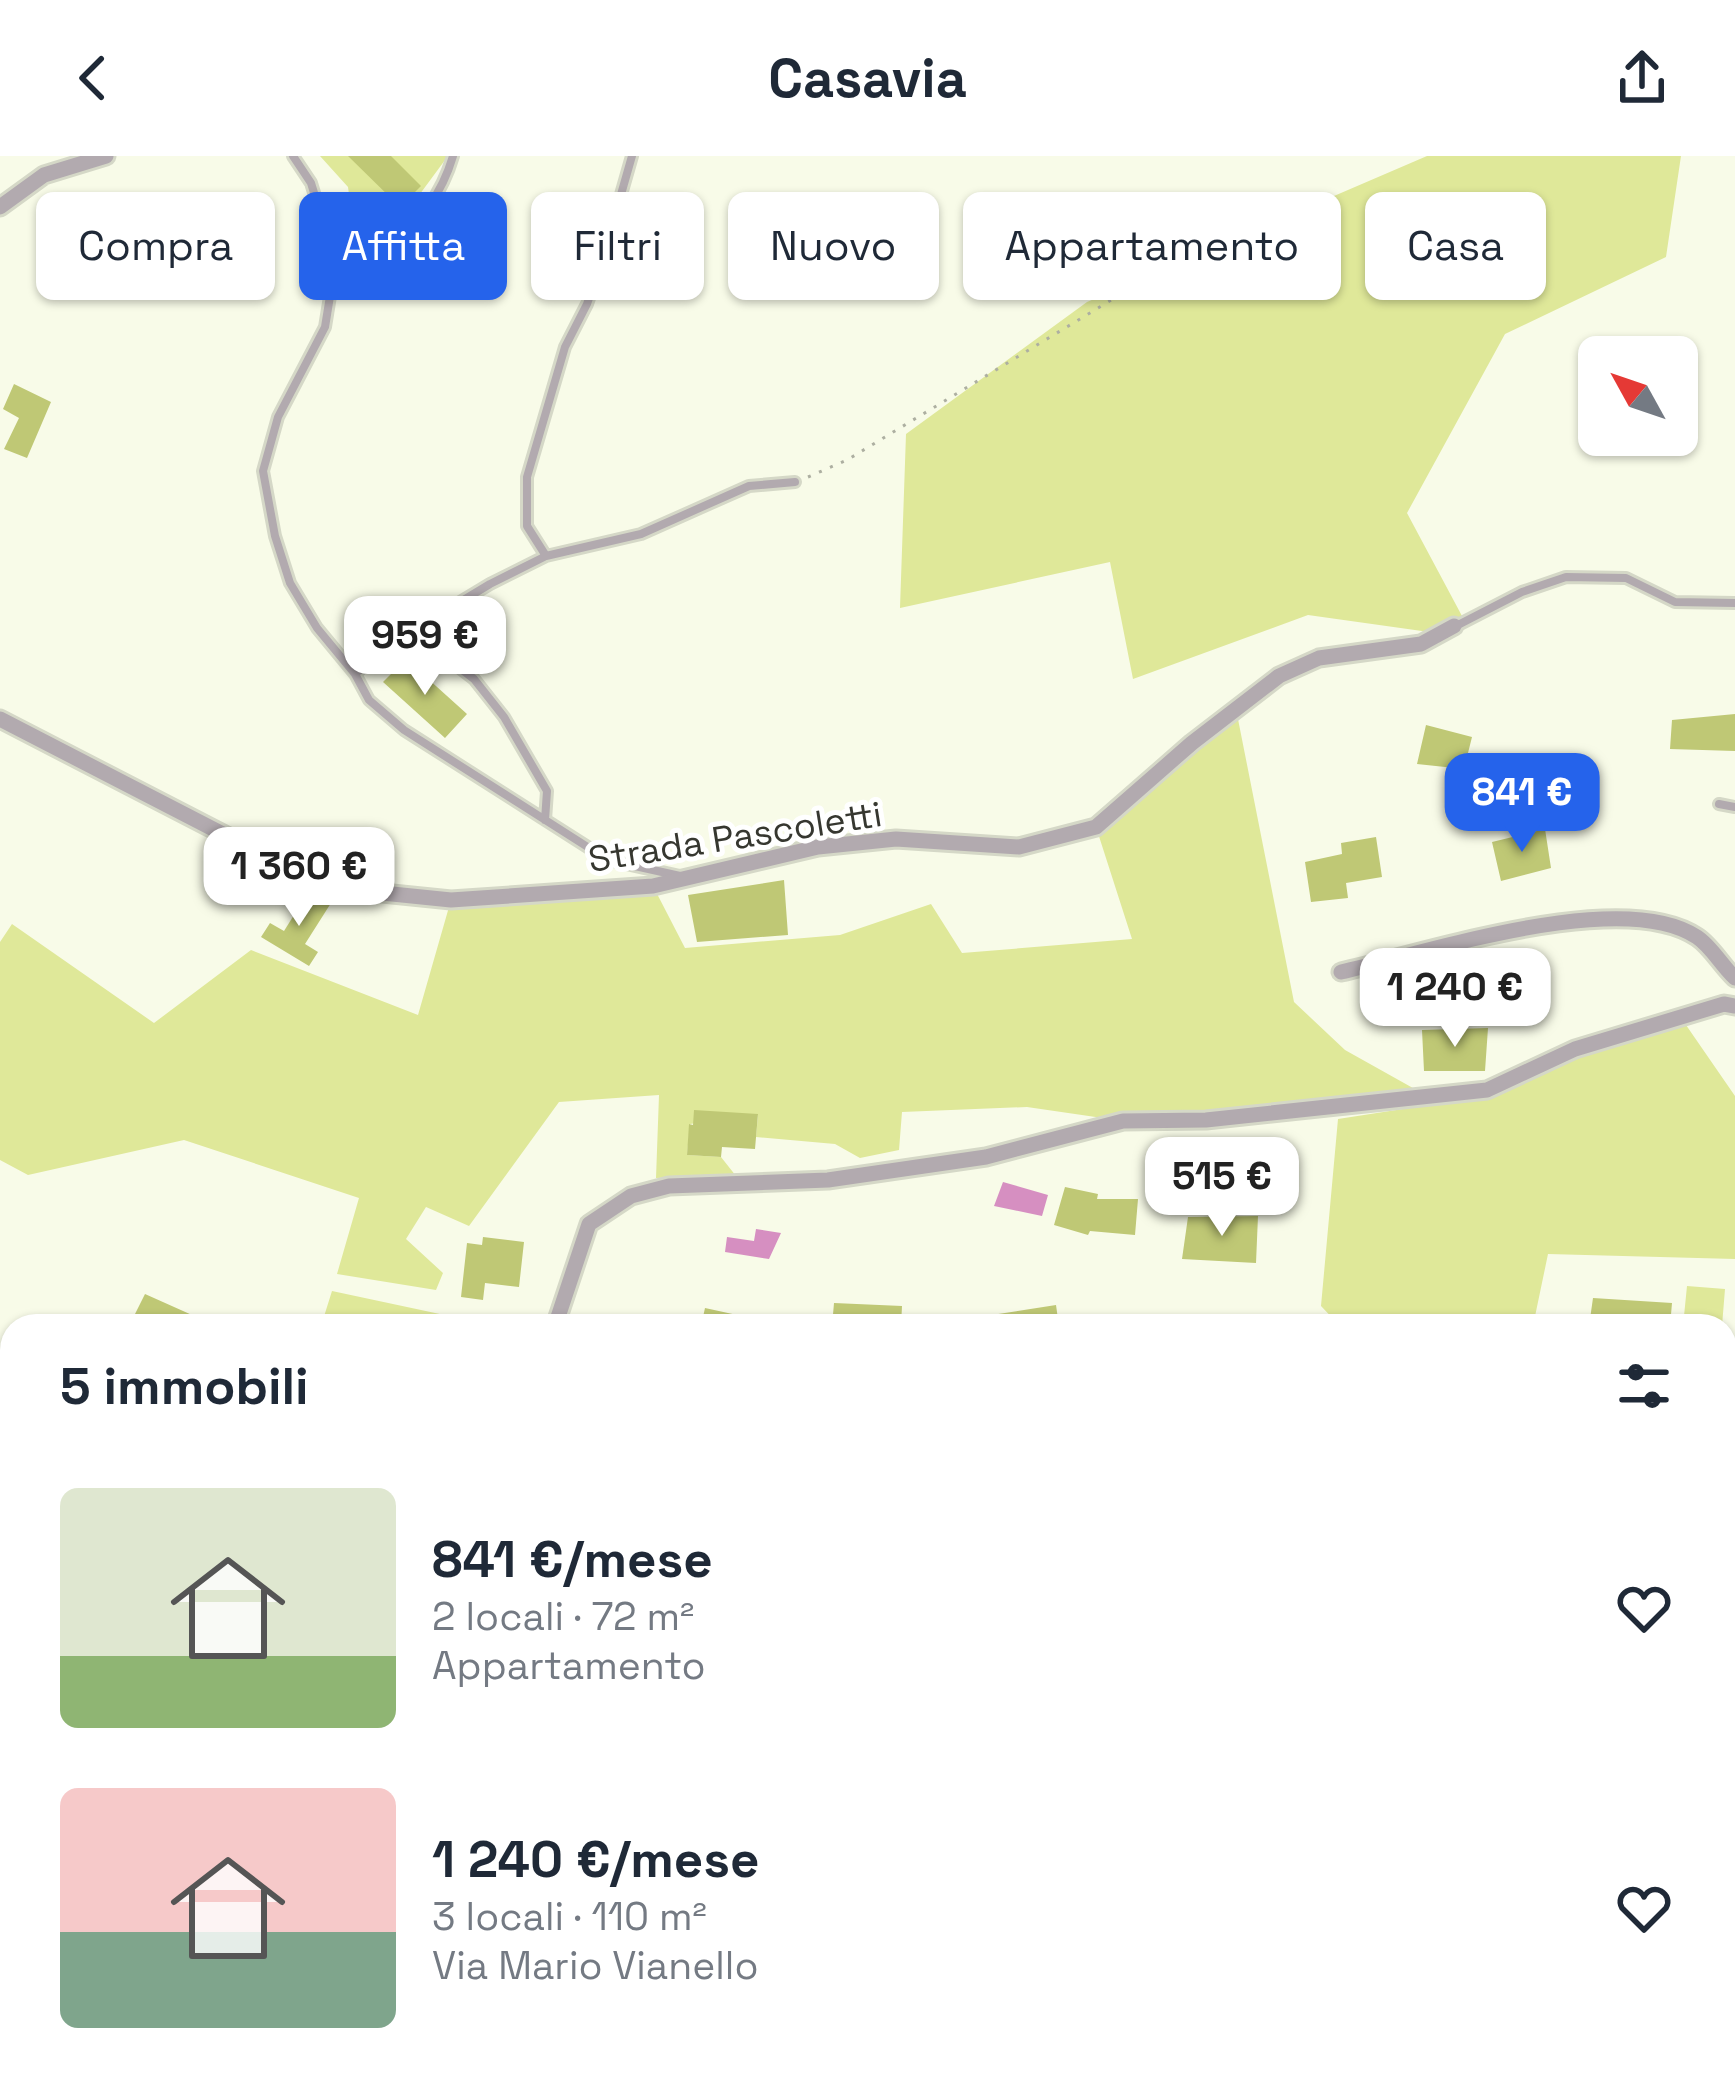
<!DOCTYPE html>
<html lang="it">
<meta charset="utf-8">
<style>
:root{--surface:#fff;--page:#f6f6f7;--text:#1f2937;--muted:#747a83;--accent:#2563eb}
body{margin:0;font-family:"Space Grotesk",sans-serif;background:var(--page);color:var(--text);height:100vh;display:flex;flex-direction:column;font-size:45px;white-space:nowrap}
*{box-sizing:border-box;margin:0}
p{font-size:39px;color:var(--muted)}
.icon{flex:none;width:66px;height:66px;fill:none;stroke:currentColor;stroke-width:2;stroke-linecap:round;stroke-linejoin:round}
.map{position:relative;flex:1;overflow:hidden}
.details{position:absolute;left:0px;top:1158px;width:1737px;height:771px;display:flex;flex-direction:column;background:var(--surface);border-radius:36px 36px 0 0;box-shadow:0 3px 9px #0004}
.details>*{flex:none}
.guide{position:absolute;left:36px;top:36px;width:1665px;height:108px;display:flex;gap:24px}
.needle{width:78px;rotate:310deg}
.fabs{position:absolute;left:1578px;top:180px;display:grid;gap:24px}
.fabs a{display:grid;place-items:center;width:120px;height:120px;border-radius:18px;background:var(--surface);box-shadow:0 3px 9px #0004;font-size:60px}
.price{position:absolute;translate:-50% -102px;padding:0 27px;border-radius:24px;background:#fff;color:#222;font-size:39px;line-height:78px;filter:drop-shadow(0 3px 6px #0008)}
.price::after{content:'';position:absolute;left:50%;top:72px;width:36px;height:27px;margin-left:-18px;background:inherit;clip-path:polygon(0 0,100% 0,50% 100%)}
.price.current{background:var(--accent);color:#fff}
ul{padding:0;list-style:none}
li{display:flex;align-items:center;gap:36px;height:300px;padding:0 60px}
li span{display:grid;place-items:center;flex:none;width:336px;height:240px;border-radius:18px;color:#555}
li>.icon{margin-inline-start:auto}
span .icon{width:144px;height:144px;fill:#fffc;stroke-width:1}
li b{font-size:51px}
h2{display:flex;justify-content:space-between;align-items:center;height:144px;padding:0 60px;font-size:51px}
.pill{padding:0 42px;border-radius:18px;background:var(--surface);box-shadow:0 3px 9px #0004;font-size:42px;line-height:108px}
.pill.current{background:var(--accent);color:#fff}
header{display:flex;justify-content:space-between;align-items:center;height:156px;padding:0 60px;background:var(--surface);font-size:54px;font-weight:700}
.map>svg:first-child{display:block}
.green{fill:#dfe899}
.water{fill:#d68fc1}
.building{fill:#bfc875}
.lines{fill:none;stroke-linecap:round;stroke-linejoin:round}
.service-casing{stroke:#d5d8c7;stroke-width:14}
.minor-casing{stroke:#d5d8c7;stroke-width:21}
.secondary-casing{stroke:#d5d8c7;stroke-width:27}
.path{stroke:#adafa1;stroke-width:3;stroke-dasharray:3 9;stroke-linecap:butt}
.service{stroke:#b2aaaf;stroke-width:8}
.minor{stroke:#b2aaaf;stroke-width:15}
.secondary{stroke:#8f848b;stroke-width:21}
.labels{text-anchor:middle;stroke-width:10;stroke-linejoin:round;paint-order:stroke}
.street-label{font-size:36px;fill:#363730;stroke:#fff}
</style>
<header><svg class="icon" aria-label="back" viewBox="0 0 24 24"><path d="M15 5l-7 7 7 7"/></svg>Casavia<svg class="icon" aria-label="share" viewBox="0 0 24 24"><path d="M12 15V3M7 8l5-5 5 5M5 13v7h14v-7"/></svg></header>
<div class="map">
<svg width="1735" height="1927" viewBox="0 0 1735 1927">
<rect width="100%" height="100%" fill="#f8fbe8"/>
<path class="green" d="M320 0H448L383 88 355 82 348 31Z
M1427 0H1681L1666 101 1505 178 1407 357 1462 460 1429 476 1308 459 1133 523 1110 406 900 452 906 278 1087 146Z
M1236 553 1294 846 1345 894 1429 941 1123 965 1027 951 902 956 899 994 860 1002 835 988 756 981 758 959 690 968 687 999 721 1001 736 1020 656 1022 659 939 559 946 469 1070 426 1051 406 1083 443 1117 436 1134 337 1118 359 1042 184 984 28 1019 0 1004V786L12 768 154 867 251 794 418 859 451 744 653 730 685 792 840 779 931 748 962 797 1132 783 1096 671Z
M1686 869 1735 940V1103L1548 1098 1533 1170H1340L1321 1150 1338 963 1487 940 1577 900Z
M1687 1130 1725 1133 1722 1170H1683Z
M332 1135 496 1170H321Z
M0 1243 12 1248V1697L0 1714Z
M1735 1349V1637L1725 1627V1396L1731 1394Z
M1725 1781 1735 1786 1734 1927H1347L1354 1917H1725Z"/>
<path class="water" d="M1003 1026 1048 1039 1042 1060 994 1050Z
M756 1073 781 1077 769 1103 725 1096 727 1081 754 1085Z"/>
<path class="building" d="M348 0H391L421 30 400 51Z
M14 228 51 246 27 302 4 293 19 262 3 253Z
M406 503 467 558 445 582 383 526Z
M1735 558V595L1670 593 1672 564Z
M1426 569 1472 581 1464 613 1417 608Z
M1545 673 1551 712 1501 725 1492 686Z
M1376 681 1382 721 1346 727 1348 742 1311 746 1305 706 1342 698 1341 687Z
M784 724 788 779 697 786 688 739Z
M309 735 331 747 305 788 318 796 309 810 261 781 270 767 284 775Z
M1488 872 1485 915H1424L1422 874Z
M694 954 758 958 755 993 722 991 721 1001 687 999 689 968 693 969Z
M1065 1031 1098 1038 1097 1043H1138L1135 1079 1090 1075 1088 1079 1054 1069Z
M1258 1060 1256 1107 1182 1103 1188 1061Z
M483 1081 524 1086 519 1131 485 1127 483 1144 461 1141 467 1087 482 1089Z
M145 1138 192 1159 188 1170H129Z
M1593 1142 1672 1147 1670 1170H1589Z
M834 1147 902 1150 901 1170H832Z
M1056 1149 1059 1170H973L972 1162Z
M705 1152 760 1164 759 1170H701Z"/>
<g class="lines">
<g class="service-casing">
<path id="service" d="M293 0 311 27 327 79 332 128 325 171 278 261 263 315 275 380 290 427 317 472 355 518 369 544 404 574 608 704 680 720
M388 88C420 71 443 34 453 0
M546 400 527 370V321L565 191 587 148 602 105 632 0
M1456 470 1522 436 1566 421 1626 422 1675 446 1735 447
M412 475 474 523 504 561 547 635 545 664
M355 518 384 492 490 428 546 400 641 378 749 330 795 326
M1719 648 1735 651
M674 1917 695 1927"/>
</g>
<g class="minor-casing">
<path id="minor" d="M0 51 44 19 106 0
M0 563 308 722 353 734 451 744 653 730 818 691 896 683 1019 691 1096 671 1192 587 1279 520 1319 502 1421 488 1454 470
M1341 816C1426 797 1622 731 1697 781 1711 790 1722 810 1735 822
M555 1170 589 1068 631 1040 669 1030 828 1024 986 1001 1123 965 1206 964 1487 934 1575 893 1724 848 1735 850
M0 1227 12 1233
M1725 1627 1735 1637
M316 1927 317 1917
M1349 1927 1357 1917"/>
</g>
<g class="secondary-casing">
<path id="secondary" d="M0 1867 12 1881
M57 1917 75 1927"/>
</g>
<path class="path" d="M808 321 847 304 1113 143
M1734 1927 1735 1923"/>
<use href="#service" class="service"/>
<use href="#minor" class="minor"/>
<use href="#secondary" class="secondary"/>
</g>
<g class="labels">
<g class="street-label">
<text transform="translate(735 680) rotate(-9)" y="13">Strada Pascoletti</text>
</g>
</g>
</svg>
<div class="fabs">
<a><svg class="needle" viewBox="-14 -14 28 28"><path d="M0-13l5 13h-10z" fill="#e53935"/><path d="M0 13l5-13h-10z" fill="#747a83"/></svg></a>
</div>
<b class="price" style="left:425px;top:542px">959 €</b>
<b class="price current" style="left:1522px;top:699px">841 €</b>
<b class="price" style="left:299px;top:773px">1 360 €</b>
<b class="price" style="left:1455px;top:894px">1 240 €</b>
<b class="price" style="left:1222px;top:1083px">515 €</b>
<div class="guide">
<a class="pill">Compra</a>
<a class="pill current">Affitta</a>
<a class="pill">Filtri</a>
<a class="pill">Nuovo</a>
<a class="pill">Appartamento</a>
<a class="pill">Casa</a>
</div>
<section class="details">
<h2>5 immobili<svg class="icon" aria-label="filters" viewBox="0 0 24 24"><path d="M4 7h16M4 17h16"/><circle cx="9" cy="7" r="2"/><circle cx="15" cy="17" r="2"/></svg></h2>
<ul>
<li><span style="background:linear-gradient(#dfe7d0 70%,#8fb573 0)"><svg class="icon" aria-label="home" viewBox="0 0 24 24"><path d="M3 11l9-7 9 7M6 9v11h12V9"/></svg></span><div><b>841 €/mese</b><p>2 locali · 72 m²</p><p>Appartamento</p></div><svg class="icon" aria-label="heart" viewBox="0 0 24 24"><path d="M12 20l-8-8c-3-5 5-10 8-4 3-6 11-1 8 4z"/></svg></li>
<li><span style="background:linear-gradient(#f6c9c9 60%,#7fa58c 0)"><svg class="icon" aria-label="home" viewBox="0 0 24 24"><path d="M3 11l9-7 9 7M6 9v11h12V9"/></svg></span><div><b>1 240 €/mese</b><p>3 locali · 110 m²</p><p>Via Mario Vianello</p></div><svg class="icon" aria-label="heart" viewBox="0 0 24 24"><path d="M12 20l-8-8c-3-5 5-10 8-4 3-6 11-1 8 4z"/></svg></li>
</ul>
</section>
</div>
